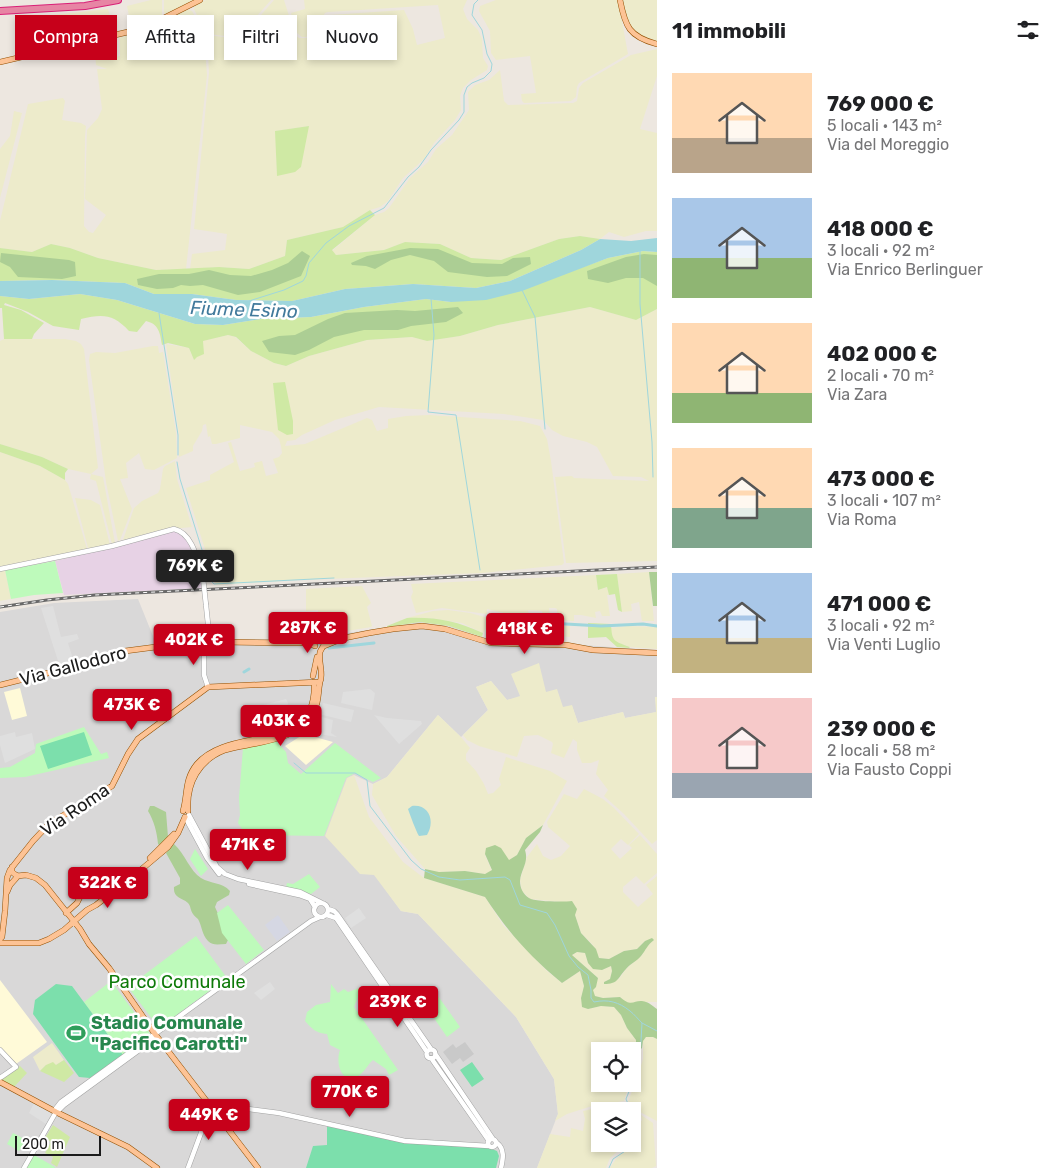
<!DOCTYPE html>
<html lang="it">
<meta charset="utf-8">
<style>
:root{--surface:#fff;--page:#f6f6f6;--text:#202124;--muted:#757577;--accent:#c7001a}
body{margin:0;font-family:Rubik,sans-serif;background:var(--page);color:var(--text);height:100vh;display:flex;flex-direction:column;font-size:19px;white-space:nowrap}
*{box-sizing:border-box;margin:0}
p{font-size:16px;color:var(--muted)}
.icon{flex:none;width:28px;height:28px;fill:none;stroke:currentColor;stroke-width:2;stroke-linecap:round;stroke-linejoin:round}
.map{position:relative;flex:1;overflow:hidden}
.details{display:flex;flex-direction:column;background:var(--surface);width:400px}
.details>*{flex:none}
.banner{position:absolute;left:15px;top:15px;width:475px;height:45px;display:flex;gap:10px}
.fabs{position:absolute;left:591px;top:1042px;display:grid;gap:10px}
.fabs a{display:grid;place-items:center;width:50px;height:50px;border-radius:0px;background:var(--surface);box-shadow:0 2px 8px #0003;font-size:25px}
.scale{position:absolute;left:15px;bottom:12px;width:86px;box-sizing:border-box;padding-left:5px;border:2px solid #1b1b1b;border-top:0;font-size:14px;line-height:18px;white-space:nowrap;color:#1b1b1b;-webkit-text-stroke:4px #fff;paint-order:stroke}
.price{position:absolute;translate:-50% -42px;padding:0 11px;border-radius:5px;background:var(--accent);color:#fff;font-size:16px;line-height:32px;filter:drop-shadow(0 1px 2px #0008)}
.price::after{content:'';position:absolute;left:50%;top:30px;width:15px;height:11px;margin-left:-8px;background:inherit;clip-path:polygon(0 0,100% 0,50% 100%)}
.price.active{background:#222;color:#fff}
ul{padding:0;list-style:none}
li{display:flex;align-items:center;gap:15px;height:125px;padding:0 15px}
li span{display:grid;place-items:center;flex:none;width:140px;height:100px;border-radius:0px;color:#555}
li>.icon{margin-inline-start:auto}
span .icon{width:60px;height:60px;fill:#fffc;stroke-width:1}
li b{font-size:21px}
h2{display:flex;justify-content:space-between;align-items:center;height:60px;padding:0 15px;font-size:21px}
.pill{padding:0 18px;border-radius:0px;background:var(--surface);box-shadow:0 2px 8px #0003;font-size:18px;line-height:45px}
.pill.active{background:var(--accent);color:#fff}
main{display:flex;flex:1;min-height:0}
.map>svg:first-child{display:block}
.residential{fill:#d9d8d8}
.industrial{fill:#e7d2e5}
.education{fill:#fffad8}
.religious{fill:#c9c9c9}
.farmland{fill:#edebcb;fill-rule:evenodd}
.grass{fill:#cfe9a4}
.forest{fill:#acce94}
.park{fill:#befabb}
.pitch{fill:#7cdfac}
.parking{fill:#dfdfdf}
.plaza{fill:#d5d7e3}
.water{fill:#9fd6dc}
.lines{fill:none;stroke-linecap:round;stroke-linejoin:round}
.stream{stroke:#9fd6dc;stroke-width:1}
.canal{stroke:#9fd6dc;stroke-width:3}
.minor-casing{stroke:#a2a2a2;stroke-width:5.5}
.major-casing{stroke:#934f00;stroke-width:6}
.highway-casing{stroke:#d92077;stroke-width:8}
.minor{stroke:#fff;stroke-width:4.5}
.major{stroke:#fdc395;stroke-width:5}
.highway{stroke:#e785a4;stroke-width:6}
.rail-casing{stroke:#696969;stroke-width:3}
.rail{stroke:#fff;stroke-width:1;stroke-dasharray:4;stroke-linecap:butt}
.minor-bridge-casing{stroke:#a2a2a2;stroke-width:5.5;stroke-linecap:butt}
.minor-bridge{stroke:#fff;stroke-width:4.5}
.labels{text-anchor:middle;stroke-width:5;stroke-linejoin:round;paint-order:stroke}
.street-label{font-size:18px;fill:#1b1b1b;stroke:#fff}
.park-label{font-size:18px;fill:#0e7a09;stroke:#fff}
.leisure-label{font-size:18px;font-weight:bold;fill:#27864d;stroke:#fff;text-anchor:start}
.water-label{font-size:19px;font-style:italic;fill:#427a9c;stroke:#fff}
</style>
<main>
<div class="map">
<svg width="657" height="1168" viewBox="0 0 657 1168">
<rect width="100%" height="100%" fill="#ede7e0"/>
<path class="residential" d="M138 599 155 641 303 640 420 622 449 626 486 638 651 650V654H657V697H655L657 712 625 718 623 712 578 723 572 706 563 708 546 692 507 700 491 681 476 687 488 710 461 737 438 715 387 777 373 784 354 775 348 778 374 874 401 911 418 914 516 1017 554 1079 558 1114 537 1168H0V612L54 603Z"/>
<path class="industrial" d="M170 531H177L187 539 200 576 202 588 64 595 55 561 117 546Z"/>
<path class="education" d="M20 688 27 716 12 720 4 692Z
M304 734 333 742 306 765 285 746Z
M0 980 47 1042 16 1064 0 1048Z"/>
<path class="religious" d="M465 1042 474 1054 463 1062 460 1058 452 1064 443 1052 453 1044 456 1048Z"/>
<path class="farmland" d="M151 0H162V16L129 30V16L127 6Z
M164 0H198L166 15 164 12Z
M206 0H271L255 18 225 36 208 34 205 32 194 9 195 5Z
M274 0H284L295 35 299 38H310L325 18 330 15 404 10 413 29 417 45 445 38 438 5 328 12 325 13 313 31 306 37H302L297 33 291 13 305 9 304 0H467L463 9 467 19 478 30 482 39 483 58 488 66 487 70 471 80 463 88 460 96 461 110 455 120 434 143 424 159 403 178 388 201 380 207 370 210 343 227 287 240 285 256 249 269 219 267 190 269 192 254 225 250 227 234 194 229 209 73 207 35 231 38 230 47 232 54 244 58 250 55 261 41 259 33 261 15ZM309 126 277 176 276 131Z
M496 0H618L628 54 579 83 577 87 576 97 571 101 524 103 522 101 521 94 536 93 530 56 496 60 491 53 490 31 479 11 480 6Z
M622 0H657V43L646 39 630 28Z
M108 9 114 31 113 35 59 47 57 33 52 29V15Z
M186 9 192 11 204 34 207 75 186 269 156 270 98 258 70 248 51 244 32 252 0 248V221L28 104 63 98 65 101 62 120 81 123 86 126 85 136 84 226 89 232 93 233 106 215 85 199 87 130 98 118 102 109 97 69H107L96 65 94 43 104 45 106 54 109 55 110 58 120 56 119 38 142 31 143 44 145 49H163L161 22Z
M657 49V76L640 129 657 133V231H646L624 237 609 232 600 239 580 236 559 239 501 260 471 258 440 244 405 242 384 250 336 255 332 251 375 215 384 212 389 208 410 178 428 162 436 149 452 135 469 110 468 92 475 85 489 80 500 70 504 101 508 105 573 103 577 101 579 88 583 83 631 55Z
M14 111 22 113 0 198V149L10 136Z
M590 307 636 320 657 309V561L566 563 555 477 572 476 574 478 649 481 641 477 613 476 597 447 587 442 563 436 552 430 543 420 504 414 379 407 335 420 302 435 295 440 287 441 285 446 305 444 367 418 372 420 377 431 388 428V419L406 416 429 415 520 421 540 426 547 439 551 461 564 563 562 565 482 573 299 580 216 585 186 488 210 480V475L234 462 228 443 231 442 240 471 255 467 254 463 262 461 266 476 278 473 273 459 279 457 282 453 281 446 279 439 272 432 240 425V438L216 444H212L210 436 208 437 206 424 203 425 202 431 193 446V451L179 457V434L166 344 189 348 194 360 202 341 228 335 235 337 251 351 274 363 286 366 309 356 367 340 412 337 427 341 460 336 498 325Z
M4 339H65L76 341 81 344 84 349 98 468 91 474 103 477 115 543 112 544 96 481 90 479 91 474 68 469 42 457 0 444V341Z
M153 346H158L159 353 163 352 176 433 177 458 154 470 145 469 139 453 126 463 128 478 120 479 132 509 120 540 118 541 106 482 89 360 90 354 96 352 115 353Z
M0 452 40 466 65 480 68 484 87 549 0 568Z
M175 461 177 479 192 527 161 530 123 540 134 508 142 501 158 493 160 489 163 469 165 466Z
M75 498 91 500 100 505 110 545 91 550 88 548Z
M5 570 11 599 0 601V571Z
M649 572 654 621H642L639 602 631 604 632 611 622 612 617 574Z
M596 575 598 590 608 587 609 595H607L610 616H602L600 611 595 612 596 618 581 615H574V621L558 620 557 609 555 608H549L550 617 543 618 542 611 528 610 530 619H509L508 614 487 609V614L442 608 416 613 411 597 413 592 411 584Z
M362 586 371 603 367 607 372 626 371 627 341 632 329 631 320 633 318 610 306 611V589Z
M448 610 470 613 492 619 483 633 462 623 429 618H407L433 611Z
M532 623 570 626V637L500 631 499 628Z
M627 626 657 627V649L630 647 616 642 611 636V628Z
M539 663 546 692 557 689 563 707 572 705 578 723 623 712 625 718 656 712 655 697H657V840L652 844 624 814 604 796 608 790 596 774 599 760 591 763H582L577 750V742L573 739 564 758 551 753 553 744 552 742 538 735 524 736 517 757 479 746 467 740 463 735 488 710 476 687 491 681 507 700 520 696 511 674Z
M438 715 461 737 470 748 466 754V760L476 771 484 784 488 794 493 793 501 785 499 779 506 757 550 771 567 781 543 825 526 838 517 855 508 861 485 855 492 871 485 874 465 871 439 872 425 869 396 836 372 795 373 784 387 777Z
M354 775 369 817 403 862 424 878 485 897 503 925 547 971 562 983 580 971 584 986 581 998 588 1009 601 1006 614 1007 621 1015 627 1028 636 1040V1053L633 1072 632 1051H600V1084H629L624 1101 592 1106 567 1114 555 1121 558 1114 554 1079 516 1017 418 914 401 911 374 875 360 874 325 836 347 778Z
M584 789 603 799 614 808 639 834 628 845 621 839 611 849 619 858 620 859 632 848 629 845 640 835 657 854V873L644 884 636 876 623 887V892L638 907 653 894 646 885 657 876V1002H637L631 1004 626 1003 620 997 603 998 595 996 592 990 598 978 572 955 577 952 585 953 588 963 602 970 611 966 612 971 610 979 604 982 619 979 626 969 642 955 646 946 653 940 645 941 637 949 624 951 609 959 599 958 592 944 581 933 575 915 561 902 530 899 522 891 520 880 527 857 537 844 543 856 551 860 561 856 570 846 548 827 547 822 564 794 577 799Z
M646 1037H653L657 1039V1121L640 1112 628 1102 640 1069 643 1059V1041Z
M52 1043 64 1060 56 1065H46L40 1071 33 1057Z
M621 1103 626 1104 625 1107 629 1111H600V1144H631L619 1150 610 1158 606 1168H537L550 1134 570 1137 571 1128 583 1131 585 1119 583 1111Z
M641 1115 653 1123 656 1166 652 1168H610L616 1159 622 1153 636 1148 640 1144 639 1138 634 1131 642 1120Z"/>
<path class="grass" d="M309 126 301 167 295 172 277 176 275 131Z
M370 210 375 215 332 250 336 255 384 250 405 242 440 244 471 258 501 260 559 239 580 236 600 239 581 250 510 281 476 288 413 284 345 289 292 301 236 300 192 294H154L125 283 52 280 0 281V248L32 252 51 244 70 248 98 258 156 270 219 267 249 269 285 256 287 240 343 227Z
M643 251 657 252V309L636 320 590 307 498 325 460 336 427 341 412 337 367 340 309 356 286 366 274 363 251 351 236 337 228 335 203 341 204 354 197 357 194 360 189 348 168 343 162 345C160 333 159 324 146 321L137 332 129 331C113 314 103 314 81 319L79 330 53 326 28 312 5 303 4 305 21 310 44 323 34 334 32 339H4L2 308H0V296L29 299 80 294 117 300 195 324 223 325 261 319 311 317 364 307 426 299 451 302 572 271 608 258Z
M285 382 293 421V434L287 435 278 430 273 383Z
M0 444 42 457 68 469 65 473V480L40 466 0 452Z
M617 574 622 612 618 610 615 594 609 595 607 587 598 590 596 575Z
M407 618C437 617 456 621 483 633L482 637 449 626 420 622 387 627V626Z
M588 623 611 624C612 641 613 641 630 647L629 648 617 647 606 637 588 638Z
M64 1060 74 1073 64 1082 40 1071 46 1065 53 1062 56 1065Z
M20 1066 27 1073 14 1087 1 1079Z
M53 1125 70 1137 57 1167 51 1163 53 1157 45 1153 51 1142 45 1138Z"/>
<path class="forest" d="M410 248 438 249 472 263 502 264 513 258 530 257 531 264 507 276 487 277 448 272 434 261 410 255 391 260 375 269 366 266 352 265 351 263 367 256Z
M302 251 310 256 301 276 260 292 238 295 203 285 190 286 181 285 173 288 157 289 138 285 137 279 159 274H189L209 270 230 275 251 276 272 270 288 263Z
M1 253 69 260 75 262 76 276 62 279 18 277 10 267 0 262Z
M644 254 657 255V286L643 278H626L608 283 588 279 587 271 626 257Z
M458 307 463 313 446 322 411 326 398 330H364L334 337 309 350 295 355 269 352 262 341 279 336 295 335 328 319 345 313 397 310 415 311Z
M649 572H657V606H653Z
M150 806H154L166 812 168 837 159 845 158 844C157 832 154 821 148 811Z
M543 825 540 832 525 850C529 863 521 869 520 881 520 888 523 894 529 898 535 902 565 902 572 901L577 909 575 915 581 933 596 949 599 958 609 959 624 951 637 949 645 941 652 938 654 940C647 945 646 950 641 956 637 961 630 964 626 969 617 979 618 984 604 984V982L610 979 612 971 611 966 602 970 593 969 588 963 585 953 577 952 572 955 598 978 596 987 593 990 595 996 603 998 620 997C633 1009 634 998 646 1002 650 1003 654 1007 657 1009V1039L653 1037H646L643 1041 642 1048 636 1053V1040L627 1028 621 1015 614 1007 601 1006 588 1009 582 1007 581 998 584 986 580 971 562 983C529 956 508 932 485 897L424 878 425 869 439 872 465 871 485 874 492 870 485 854 486 848 495 845 501 848 509 860 517 855 526 838Z
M174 844C185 854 190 871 201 878 211 884 222 882 230 891L229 895 217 902 215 907 229 938 226 944C219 944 213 946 208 941 202 935 202 926 198 919 196 917 194 916 193 914 190 910 191 906 188 903 181 897 173 898 174 887L180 884V878L166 853Z"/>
<path class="park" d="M55 561 63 593 34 595 11 599 5 570Z
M84 727 101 754 107 752 109 758 25 777 0 778V768L10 767 35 753 36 744Z
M275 740 286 752 288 763 301 774 335 743 381 778 373 782 355 773 346 778 324 836 254 835 242 829 238 823 240 815 239 798 243 748Z
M195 849 208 869 201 876 190 859Z
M309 874 320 887 311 894 286 887 287 883 293 884Z
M228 905 264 950 246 964 222 933 217 913Z
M196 936 227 978 159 1028 128 987Z
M111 981 151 1035 123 1055 84 1002Z
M331 984 338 993 344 989 348 992 362 987 354 1007 398 1070 389 1075 386 1069 373 1060C367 1065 364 1074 356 1077 339 1083 336 1060 340 1050L330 1045 327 1034C316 1033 312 1029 305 1021L307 1012 316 1005 330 1002Z
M438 996 460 1027 447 1037 425 1005Z
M13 1133 26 1140 19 1151 7 1144Z
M34 1155 55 1167V1168H26Z"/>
<path class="pitch" d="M84 732 92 755 48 769 40 746Z
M56 984 72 986 123 1055 90 1078 79 1077 33 1014 35 1000Z
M472 1062 484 1079 472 1087 460 1070Z
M327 1125 402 1142 484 1146 497 1151 499 1156 496 1168H306L313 1146 327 1145Z"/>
<path class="parking" d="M53 606 61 637 77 634 79 639 68 643 74 662 60 667 41 608Z
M370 689 375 693 372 710 341 703 343 692Z
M286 699 288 703 283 722 255 715 252 708Z
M323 703 354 710 351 722 319 714Z
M374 715 387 718 421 721 422 724 399 744Z
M318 716 333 720 331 733 337 737 306 732Z
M15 732 16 737 32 733 35 749 5 763 0 745V736Z
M359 908 366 918 351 928 345 918Z
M270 982 275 989 261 1000 254 993Z
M34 1103 51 1112V1115L46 1124 29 1113Z"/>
<path class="plaza" d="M278 915 290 932 277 941 265 925Z"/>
<path class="water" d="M657 238V252L643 251 608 258 522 291 486 300 451 302 426 299 364 307 311 317 261 319 223 325 195 324 117 300 80 294 29 299 0 296V281L52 280 125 283 154 294H192L236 300 292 301 345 289 413 284 476 288 510 281 581 250 600 239 631 241Z
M412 806C430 804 435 822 427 835L419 836C416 831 410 815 408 809Z"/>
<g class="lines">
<path class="stream" d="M640 251V304L652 442 653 477
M522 290 535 317 545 429
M431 298 434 335 428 412 456 415 480 570
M249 301 284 290 303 281 306 276 309 263 326 243 349 226 384 208 408 177 419 167 431 150 459 120 464 112V95L467 87 472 83 484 78 491 71 492 64 487 54 482 30 472 15 474 4 478 0
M159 313 178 435V455
M177 462 180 479 212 582 214 584 334 578
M294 763 306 773H355L367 780 370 806 411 860 421 869 439 877 460 880 505 877 510 880 520 905 547 913 555 925 569 956 578 967 588 975 591 990V998L594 1002C608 999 619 1002 630 1011 634 1014 638 1019 642 1023L640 1059 632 1082
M642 1023 657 1031
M631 1111 626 1099 632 1084
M632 1113 638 1118 632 1127
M609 1168 613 1159 636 1144 637 1138 632 1134"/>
<path class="canal" d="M500 626 531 622 601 626 643 624 657 626
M329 648 374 643
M244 672 249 669"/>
<g class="minor-casing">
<path id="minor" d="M0 569 112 546 174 529C193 533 198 562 203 578
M206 605 208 624 212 637
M205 646 204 649V675L208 687
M189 815 217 867 225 874 238 879 300 892 322 903
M185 817 207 858 219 874
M249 884 299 895 310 899 315 907
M314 910a7 7 0 1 1 14 0a7 7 0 1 1-14 0Z
M328 909 334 911 337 914 431 1049
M327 915 336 918 427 1052
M426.5 1054a4.5 4.5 0 1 1 9 0a4.5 4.5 0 1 1-9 0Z
M0 1050 16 1067 0 1078
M436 1055 493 1139
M431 1058 489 1141
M54 1111 61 1102 311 921 320 917
M57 1112 64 1105 157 1037
M488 1143a4 4 0 1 1 8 0a4 4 0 1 1-8 0Z
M497 1143C505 1149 503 1159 501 1168
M24 1168 56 1112
M188 1168 211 1106 218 1105 279 1113 405 1141 489 1146"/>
</g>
<g class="major-casing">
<path id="major" d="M620 0C625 26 629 37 657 44
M0 62 132 31 148 26 200 0
M196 642 208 636 222 642 307 643 315 646
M203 642 205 646H210L213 644V639
M324 646 344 638 369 633 393 629 422 626 445 629 491 643 566 645 593 650 657 653
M313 676 317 657
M0 685 72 667 125 651 171 645 196 643 204 644
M183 811C188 794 184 780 197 764 231 724 319 756 314 682
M188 811C186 783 199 760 225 750 254 742 302 742 315 709 319 701 318 691 320 682
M150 858 174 834
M12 867V872L17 876 26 875 36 878 45 885 80 929 89 944 109 968 155 1034 258 1168
M7 892 10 885 18 876
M66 913 77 903 89 879 103 896 107 893
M0 939 2 937 5 911 7 878 10 870 33 841 49 824 112 786 128 754 138 739 208 687 320 682C324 674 318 662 320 652 322 647 325 646 325 640 319 633 313 640 307 643
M0 943H39L49 939 64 930 87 910 96 905 130 879 168 847 178 833 185 817
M0 1082 56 1112 128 1147 157 1168"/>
</g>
<g class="highway-casing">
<path id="highway" d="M0 11 85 6 118 0"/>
</g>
<use href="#minor" class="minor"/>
<use href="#major" class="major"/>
<use href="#highway" class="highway"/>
<g class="rail-casing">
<path id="rail" d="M0 607 47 600 95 595 657 567"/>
</g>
<use href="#rail" class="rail"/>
<g class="minor-bridge-casing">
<path id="minor-bridge" d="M203 578 206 605"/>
</g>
<use href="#minor-bridge" class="minor-bridge"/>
</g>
<defs>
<g id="stadium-bare" transform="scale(1.5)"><path d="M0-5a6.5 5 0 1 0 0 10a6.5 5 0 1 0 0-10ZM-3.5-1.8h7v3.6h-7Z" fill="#2e9e5b" stroke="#fff" stroke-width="2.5" paint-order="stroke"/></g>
</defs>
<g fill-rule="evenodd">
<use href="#stadium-bare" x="76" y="1033"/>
</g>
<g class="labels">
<g class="street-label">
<text transform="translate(73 666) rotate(-15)" y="6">Via Gallodoro</text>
<text transform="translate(75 810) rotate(-34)" y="6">Via Roma</text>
</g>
<g class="park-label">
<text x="177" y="988">Parco Comunale</text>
</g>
<g class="leisure-label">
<text x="91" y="1029">Stadio Comunale<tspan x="91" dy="21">"Pacifico Carotti"</tspan></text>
</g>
<g class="water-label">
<text transform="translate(244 309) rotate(2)" y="7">Fiume Esino</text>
</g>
</g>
</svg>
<div class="fabs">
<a><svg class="icon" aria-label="locate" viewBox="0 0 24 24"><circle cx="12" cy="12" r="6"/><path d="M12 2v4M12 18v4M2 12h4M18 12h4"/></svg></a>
<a><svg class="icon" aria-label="layers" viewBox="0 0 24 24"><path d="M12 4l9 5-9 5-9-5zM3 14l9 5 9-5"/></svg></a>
</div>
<div class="scale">200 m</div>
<b class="price active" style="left:195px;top:592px">769K €</b>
<b class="price" style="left:308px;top:654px">287K €</b>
<b class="price" style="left:525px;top:655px">418K €</b>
<b class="price" style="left:194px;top:666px">402K €</b>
<b class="price" style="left:132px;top:731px">473K €</b>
<b class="price" style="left:281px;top:747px">403K €</b>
<b class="price" style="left:248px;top:871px">471K €</b>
<b class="price" style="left:108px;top:909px">322K €</b>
<b class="price" style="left:398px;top:1028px">239K €</b>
<b class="price" style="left:350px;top:1118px">770K €</b>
<b class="price" style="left:209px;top:1141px">449K €</b>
<div class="banner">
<a class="pill active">Compra</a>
<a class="pill">Affitta</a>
<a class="pill">Filtri</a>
<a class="pill">Nuovo</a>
</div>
</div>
<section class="details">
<h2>11 immobili<svg class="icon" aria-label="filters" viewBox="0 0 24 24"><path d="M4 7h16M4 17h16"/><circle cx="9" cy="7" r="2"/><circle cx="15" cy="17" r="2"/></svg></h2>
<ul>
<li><span style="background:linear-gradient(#ffd9b3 65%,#b9a48a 0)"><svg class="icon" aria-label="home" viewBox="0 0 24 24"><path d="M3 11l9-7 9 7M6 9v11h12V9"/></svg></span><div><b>769 000 €</b><p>5 locali · 143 m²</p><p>Via del Moreggio</p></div></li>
<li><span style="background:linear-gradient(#a9c7e8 60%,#8fb573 0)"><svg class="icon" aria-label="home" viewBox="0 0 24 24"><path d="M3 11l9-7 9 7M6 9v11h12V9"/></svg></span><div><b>418 000 €</b><p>3 locali · 92 m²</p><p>Via Enrico Berlinguer</p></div></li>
<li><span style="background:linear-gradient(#ffd9b3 70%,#8fb573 0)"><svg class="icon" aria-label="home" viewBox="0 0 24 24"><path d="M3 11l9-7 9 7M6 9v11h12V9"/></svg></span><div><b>402 000 €</b><p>2 locali · 70 m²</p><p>Via Zara</p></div></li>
<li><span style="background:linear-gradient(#ffd9b3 60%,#7fa58c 0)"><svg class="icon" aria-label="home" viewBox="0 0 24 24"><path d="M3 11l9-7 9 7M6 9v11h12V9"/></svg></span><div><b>473 000 €</b><p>3 locali · 107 m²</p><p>Via Roma</p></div></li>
<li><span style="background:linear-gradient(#a9c7e8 65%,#c2b280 0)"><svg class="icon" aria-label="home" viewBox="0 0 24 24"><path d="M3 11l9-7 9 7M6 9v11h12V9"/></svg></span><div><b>471 000 €</b><p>3 locali · 92 m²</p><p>Via Venti Luglio</p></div></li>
<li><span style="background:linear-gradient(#f6c9c9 75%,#9aa5b1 0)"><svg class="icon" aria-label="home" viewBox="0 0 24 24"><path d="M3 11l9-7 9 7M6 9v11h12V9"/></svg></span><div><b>239 000 €</b><p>2 locali · 58 m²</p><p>Via Fausto Coppi</p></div></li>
</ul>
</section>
</main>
